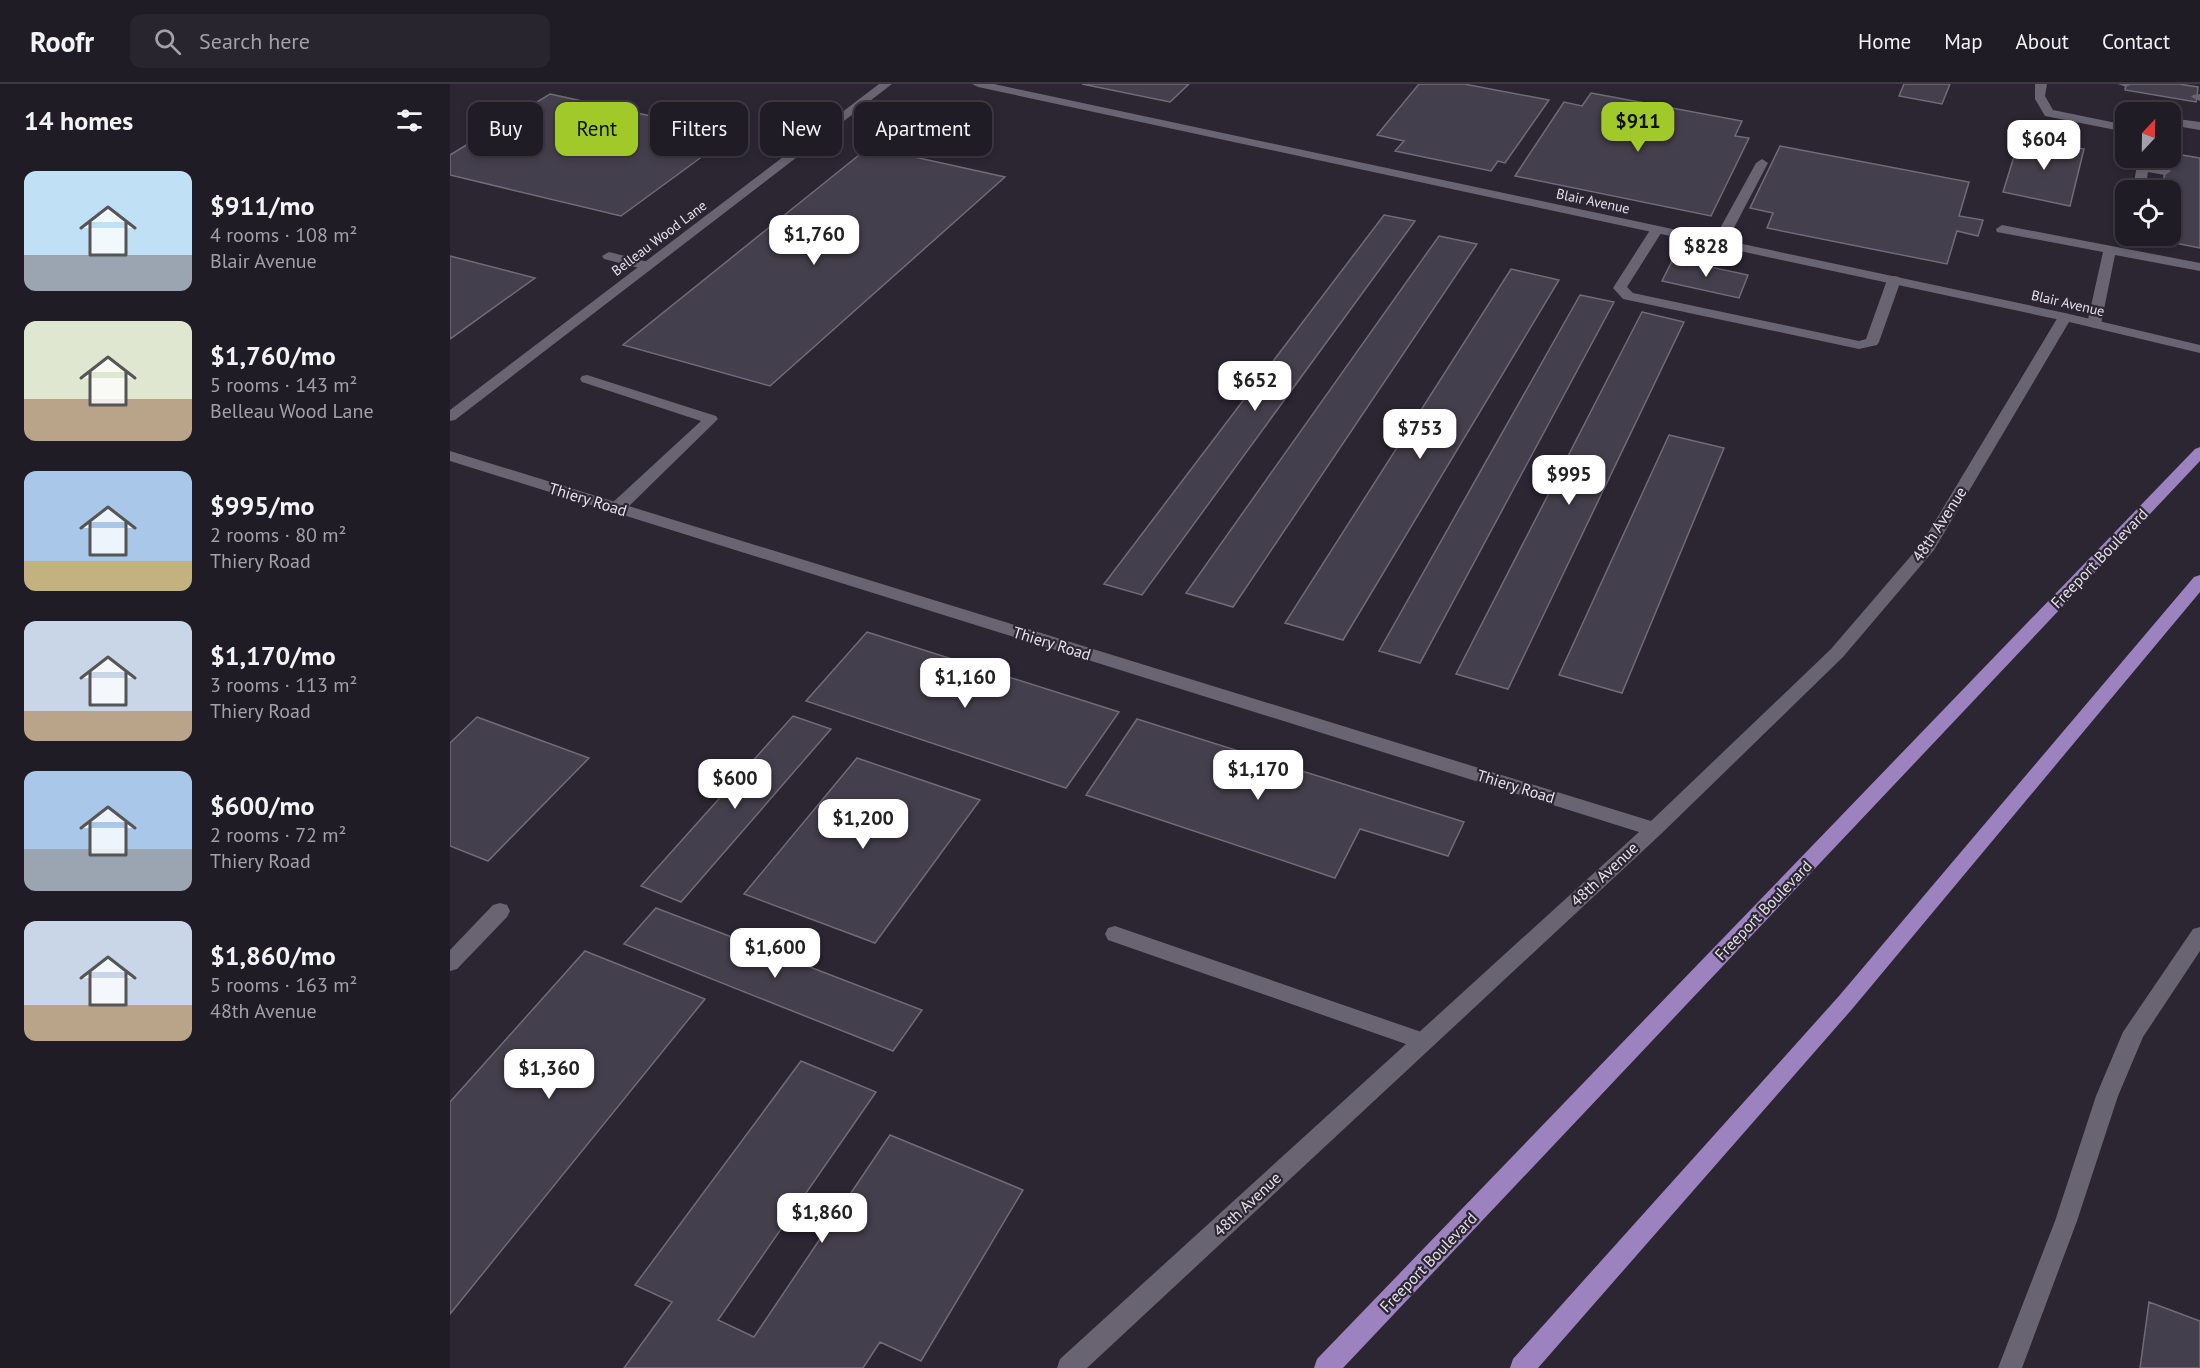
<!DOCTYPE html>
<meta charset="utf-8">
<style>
:root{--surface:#201c26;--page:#28252e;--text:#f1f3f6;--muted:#a2a1a7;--line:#3d3a43;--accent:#a1c92a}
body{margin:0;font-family:"PT Sans",sans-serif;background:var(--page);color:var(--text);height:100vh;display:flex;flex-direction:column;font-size:22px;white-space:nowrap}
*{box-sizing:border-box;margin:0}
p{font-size:20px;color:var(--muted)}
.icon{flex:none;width:33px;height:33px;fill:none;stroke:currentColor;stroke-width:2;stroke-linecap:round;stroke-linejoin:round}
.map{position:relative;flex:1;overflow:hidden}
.details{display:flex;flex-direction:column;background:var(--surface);width:450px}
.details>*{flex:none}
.banner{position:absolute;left:18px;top:18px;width:570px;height:54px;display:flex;gap:12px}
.needle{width:39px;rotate:22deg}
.tools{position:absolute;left:1665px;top:18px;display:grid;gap:12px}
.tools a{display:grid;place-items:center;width:66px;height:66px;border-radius:12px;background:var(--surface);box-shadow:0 3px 9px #0003,0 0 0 2px var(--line);font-size:30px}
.price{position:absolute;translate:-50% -51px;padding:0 14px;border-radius:12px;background:#fff;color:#222;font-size:20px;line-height:39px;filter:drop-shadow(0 2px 3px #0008)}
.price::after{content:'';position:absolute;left:50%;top:36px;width:18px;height:14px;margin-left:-9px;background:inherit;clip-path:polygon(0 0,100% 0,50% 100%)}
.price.selected{background:var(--accent);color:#111}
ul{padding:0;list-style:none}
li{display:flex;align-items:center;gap:18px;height:150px;padding:0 24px}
li span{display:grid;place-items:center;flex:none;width:168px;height:120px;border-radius:12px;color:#555}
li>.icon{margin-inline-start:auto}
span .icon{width:72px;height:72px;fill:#fffc;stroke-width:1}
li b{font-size:26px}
h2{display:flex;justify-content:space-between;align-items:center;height:72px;padding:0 24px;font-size:26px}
.pill{padding:0 21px;border-radius:12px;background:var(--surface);box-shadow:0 3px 9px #0003,0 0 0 2px var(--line);font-size:21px;line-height:54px}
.pill.selected{background:var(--accent);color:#111}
header{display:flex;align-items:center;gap:36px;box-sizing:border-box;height:84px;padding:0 30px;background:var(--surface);border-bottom:2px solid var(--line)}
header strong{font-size:28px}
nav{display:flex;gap:33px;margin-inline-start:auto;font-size:21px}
.search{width:420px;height:54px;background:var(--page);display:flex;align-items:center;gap:15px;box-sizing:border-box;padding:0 21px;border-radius:12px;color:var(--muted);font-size:22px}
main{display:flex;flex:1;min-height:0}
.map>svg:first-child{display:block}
.building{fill:#443f4c;stroke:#716b79;stroke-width:1.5}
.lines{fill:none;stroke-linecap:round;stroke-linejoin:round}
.lane{fill:#696472;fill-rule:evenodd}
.street{fill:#696472;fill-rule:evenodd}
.secondary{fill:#696472;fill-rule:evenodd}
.primary{fill:#9c82be;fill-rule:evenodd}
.labels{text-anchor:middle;stroke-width:4.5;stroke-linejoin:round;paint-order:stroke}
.far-street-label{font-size:14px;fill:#e4e1e9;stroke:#2b2632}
.street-label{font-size:16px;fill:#e4e1e9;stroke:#2b2632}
</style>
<header>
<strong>Roofr</strong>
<div class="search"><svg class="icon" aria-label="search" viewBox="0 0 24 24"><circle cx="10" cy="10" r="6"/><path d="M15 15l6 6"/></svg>Search here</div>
<nav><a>Home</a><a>Map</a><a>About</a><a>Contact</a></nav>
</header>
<main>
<section class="details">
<h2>14 homes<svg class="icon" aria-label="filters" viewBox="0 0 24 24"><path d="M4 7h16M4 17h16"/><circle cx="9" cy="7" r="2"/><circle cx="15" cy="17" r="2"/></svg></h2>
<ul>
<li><span style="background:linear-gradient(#bfe0f5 70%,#9aa5b1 0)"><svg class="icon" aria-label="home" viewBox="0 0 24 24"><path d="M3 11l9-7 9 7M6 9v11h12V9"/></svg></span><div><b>$911/mo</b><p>4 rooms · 108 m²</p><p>Blair Avenue</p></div></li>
<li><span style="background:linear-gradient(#dfe7d0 65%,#b9a48a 0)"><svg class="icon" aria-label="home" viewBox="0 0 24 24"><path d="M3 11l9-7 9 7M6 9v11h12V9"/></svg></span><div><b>$1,760/mo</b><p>5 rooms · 143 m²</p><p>Belleau Wood Lane</p></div></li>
<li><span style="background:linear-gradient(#a9c7e8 75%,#c2b280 0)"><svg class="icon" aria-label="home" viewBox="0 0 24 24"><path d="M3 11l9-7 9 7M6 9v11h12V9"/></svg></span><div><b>$995/mo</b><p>2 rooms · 80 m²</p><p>Thiery Road</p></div></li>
<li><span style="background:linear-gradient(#c9d6e8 75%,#b9a48a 0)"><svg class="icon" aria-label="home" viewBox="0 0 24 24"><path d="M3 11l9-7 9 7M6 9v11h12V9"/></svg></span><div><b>$1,170/mo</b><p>3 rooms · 113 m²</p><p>Thiery Road</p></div></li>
<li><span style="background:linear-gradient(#a9c7e8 65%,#9aa5b1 0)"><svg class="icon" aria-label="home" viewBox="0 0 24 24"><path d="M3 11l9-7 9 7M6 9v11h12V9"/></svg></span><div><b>$600/mo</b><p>2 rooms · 72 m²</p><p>Thiery Road</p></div></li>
<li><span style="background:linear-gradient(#c9d6e8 70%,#b9a48a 0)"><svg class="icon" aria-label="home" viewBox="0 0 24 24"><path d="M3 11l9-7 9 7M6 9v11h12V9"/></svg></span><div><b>$1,860/mo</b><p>5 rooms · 163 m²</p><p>48th Avenue</p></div></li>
</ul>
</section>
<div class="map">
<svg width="1750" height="1284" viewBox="0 0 1750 1284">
<rect width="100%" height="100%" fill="#2b2632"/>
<path class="building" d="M632 0H739L720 18Z
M969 0H1014L1099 16 1055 79 1048 77 1041 87 945 67 954 57 927 51Z
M1454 0H1500L1492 20 1449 12Z
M1676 0H1729L1748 3 1747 13 1746 18 1675 6Z
M1141 9 1292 37 1285 52 1299 54 1261 132 1065 92 1114 18 1132 22Z
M100 10 283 50 171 132 0 91V71Z
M1570 53 1634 65 1620 122 1553 108Z
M1330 62 1519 98 1509 132 1533 136 1528 152 1507 147 1497 180 1317 144 1323 129 1300 124Z
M419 63 555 93 320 302 173 261Z
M1720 69 1750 74V164L1705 155 1706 152H1720V106H1712L1717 74H1720Z
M934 131 965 137 692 511 654 500Z
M989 152 1027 160 783 523 736 509Z
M0 172 85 194 0 255Z
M1223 175 1298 191 1289 214 1212 197Z
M1061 185 1109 196 893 556 835 539Z
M1130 211 1164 218 970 579 929 567Z
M1192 228 1234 238 1058 605 1006 590Z
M1219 351 1274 364 1172 609 1109 591Z
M417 548 669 628 616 704 356 617Z
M343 632 381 645 231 818 191 802Z
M27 633 139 674 38 777 0 762V659Z
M687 635 1014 738 998 772 910 745 885 794 636 711Z
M407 674 530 716 425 859 294 810Z
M206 824 472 926 443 967 174 860Z
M135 867 255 915 0 1230V1018Z
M351 977 426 1008 268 1236 304 1253 440 1051 573 1106 471 1277 430 1258 413 1284H174L222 1218 185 1201Z
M1699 1218 1750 1237V1284H1690Z"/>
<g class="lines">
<path class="lane" d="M1585 0H1597L1595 12 1603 26 1676 41V48L1595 32 1585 15Z
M1668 0H1682L1676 3Z
M1750 10V17L1741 13 1743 11Z
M352 27 389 36 391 39 385 43 348 34 346 31Z
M1720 34 1750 38V46L1720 41Z
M1688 74H1700L1699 80 1719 84 1721 87 1715 91 1698 88 1695 106H1683Z
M1312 75 1318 79 1276 159 1269 163 1264 162 1262 159 1306 79Z
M1552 141 1750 179V187L1665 171 1651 240 1644 244 1637 240 1653 168 1547 148 1546 145Z
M1207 142 1213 146 1177 203 1183 209 1409 257 1416 255 1437 196 1444 192 1449 193 1451 196 1429 258 1427 261 1409 265 1173 215 1163 204 1202 143Z
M159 168 202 179 204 182 197 186 154 175 152 172Z
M137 291 266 332 268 335 173 428 167 429 159 424 161 420 251 337 132 298 130 295 132 292Z
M50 819 57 821 60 827 57 833 7 885 0 887V866L43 821Z
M665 842 980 951 984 957 980 963 973 966 658 856 655 850 658 844Z
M1750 843V867L1693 953 1668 1012 1627 1137 1572 1284H1548L1605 1137 1646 1012 1673 948 1743 845Z"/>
<path class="street" d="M429 0H442L5 336 0 337V326Z
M1615 229 1622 233 1484 466 1393 573 1211 750 637 1284H607L610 1275 1189 748 0 377V367L1201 737 1381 565 1472 459 1608 233Z"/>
<path class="secondary" d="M522 0H544L1615 229 1750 261V269L1615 237 528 3Z"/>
<path class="primary" d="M1750 363V377L893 1284H864L867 1275 1745 365Z
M1750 491V508L1403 924 1088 1284H1060L1063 1275 1389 912 1744 493Z"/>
</g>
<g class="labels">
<g class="far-street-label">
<text transform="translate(1143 117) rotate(12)" y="5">Blair Avenue</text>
<text transform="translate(209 154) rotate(-37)" y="5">Belleau Wood Lane</text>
<text transform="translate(1618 219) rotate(13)" y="5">Blair Avenue</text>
</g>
<g class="street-label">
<text transform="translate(138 415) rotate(17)" y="6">Thiery Road</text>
<text transform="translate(1489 440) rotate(-57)" y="6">48th Avenue</text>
<text transform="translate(1649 474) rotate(-46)" y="6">Freeport Boulevard</text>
<text transform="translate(602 559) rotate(17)" y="6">Thiery Road</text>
<text transform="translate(1066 702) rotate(17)" y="6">Thiery Road</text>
<text transform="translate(1154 790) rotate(-43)" y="6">48th Avenue</text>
<text transform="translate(1313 826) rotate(-46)" y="6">Freeport Boulevard</text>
<text transform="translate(797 1120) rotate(-43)" y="6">48th Avenue</text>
<text transform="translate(978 1178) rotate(-46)" y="6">Freeport Boulevard</text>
</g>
</g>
</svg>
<div class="tools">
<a><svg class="needle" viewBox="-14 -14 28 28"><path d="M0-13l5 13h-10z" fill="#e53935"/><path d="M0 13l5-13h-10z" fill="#a2a1a7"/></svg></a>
<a><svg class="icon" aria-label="locate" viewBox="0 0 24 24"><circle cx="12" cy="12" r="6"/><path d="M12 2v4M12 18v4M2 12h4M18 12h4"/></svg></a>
</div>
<b class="price selected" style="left:1188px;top:69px">$911</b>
<b class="price" style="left:1594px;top:87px">$604</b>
<b class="price" style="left:364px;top:182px">$1,760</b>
<b class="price" style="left:1256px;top:194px">$828</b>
<b class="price" style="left:805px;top:328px">$652</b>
<b class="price" style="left:970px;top:376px">$753</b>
<b class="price" style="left:1119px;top:422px">$995</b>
<b class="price" style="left:515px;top:625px">$1,160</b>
<b class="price" style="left:808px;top:717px">$1,170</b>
<b class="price" style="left:285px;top:726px">$600</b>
<b class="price" style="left:413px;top:766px">$1,200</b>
<b class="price" style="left:325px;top:895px">$1,600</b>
<b class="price" style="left:99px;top:1016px">$1,360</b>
<b class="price" style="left:372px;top:1160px">$1,860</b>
<div class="banner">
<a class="pill">Buy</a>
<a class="pill selected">Rent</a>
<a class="pill">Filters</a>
<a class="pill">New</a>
<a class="pill">Apartment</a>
</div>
</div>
</main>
